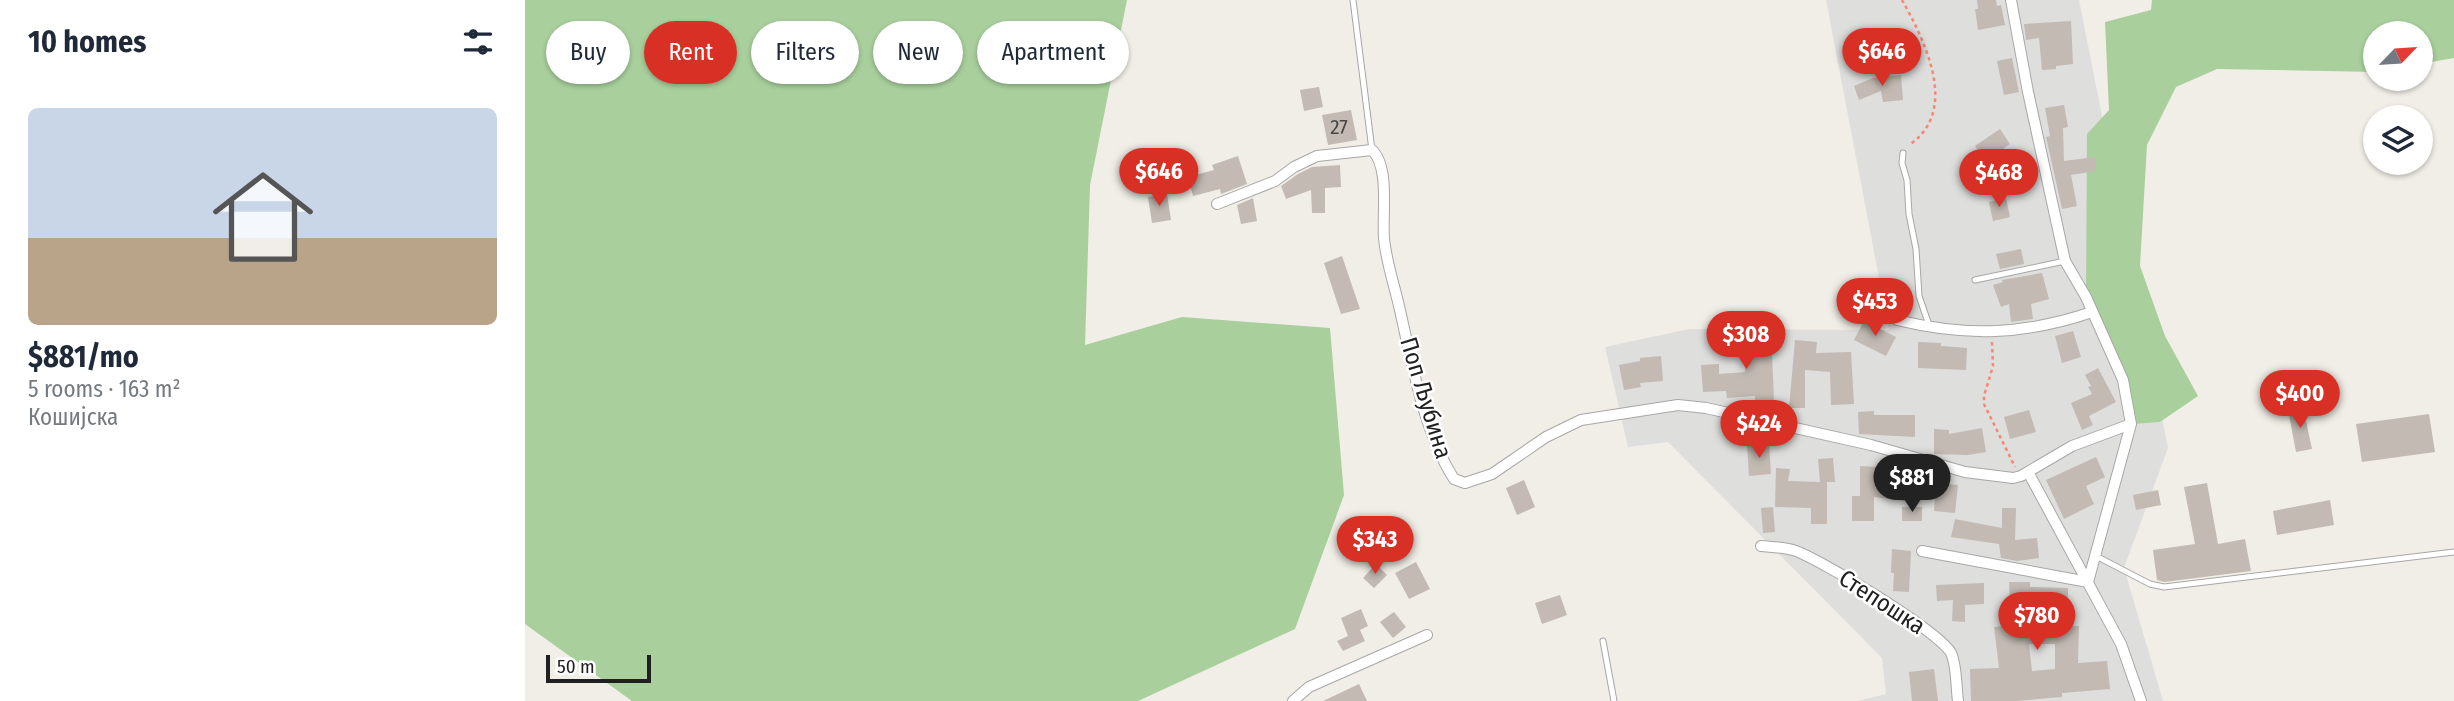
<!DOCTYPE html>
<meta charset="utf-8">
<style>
:root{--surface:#fff;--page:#f2f2f3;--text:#1f2937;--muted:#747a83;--line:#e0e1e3;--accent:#d93025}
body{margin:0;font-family:"Fira Sans Condensed",sans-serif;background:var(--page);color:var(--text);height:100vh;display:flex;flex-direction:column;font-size:26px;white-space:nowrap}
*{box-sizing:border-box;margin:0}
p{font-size:23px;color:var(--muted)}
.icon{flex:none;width:38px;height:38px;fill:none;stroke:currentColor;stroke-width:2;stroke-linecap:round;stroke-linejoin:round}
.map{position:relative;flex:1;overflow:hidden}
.side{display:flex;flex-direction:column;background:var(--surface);width:525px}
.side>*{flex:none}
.hud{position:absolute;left:21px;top:21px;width:665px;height:63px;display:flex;gap:14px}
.needle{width:46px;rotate:65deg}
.tools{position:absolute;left:1838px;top:21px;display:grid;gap:14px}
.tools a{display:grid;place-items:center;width:70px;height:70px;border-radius:50%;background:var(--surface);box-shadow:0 2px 5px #0004;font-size:35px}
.scale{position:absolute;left:21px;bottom:18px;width:105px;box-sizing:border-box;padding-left:7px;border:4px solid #202020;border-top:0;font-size:19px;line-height:24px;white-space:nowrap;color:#202020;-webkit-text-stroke:5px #fff;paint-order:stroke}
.price{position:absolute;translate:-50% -60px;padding:0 16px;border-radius:24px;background:var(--accent);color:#fff;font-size:23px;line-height:46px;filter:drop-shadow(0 2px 4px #0008)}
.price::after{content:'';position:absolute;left:50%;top:42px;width:21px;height:16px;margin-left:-10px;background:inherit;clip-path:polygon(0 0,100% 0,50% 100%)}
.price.active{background:#222;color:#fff}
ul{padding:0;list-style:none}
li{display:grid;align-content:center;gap:14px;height:371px;padding:0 28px}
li+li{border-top:2px solid var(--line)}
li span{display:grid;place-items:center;height:217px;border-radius:10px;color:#555}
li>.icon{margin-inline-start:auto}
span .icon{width:126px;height:126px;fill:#fffc;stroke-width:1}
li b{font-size:30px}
h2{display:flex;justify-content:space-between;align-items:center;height:84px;padding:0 28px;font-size:30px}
.pill{padding:0 24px;border-radius:32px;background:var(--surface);box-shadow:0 2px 5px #0004;font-size:24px;line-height:63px}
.pill.active{background:var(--accent);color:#fff}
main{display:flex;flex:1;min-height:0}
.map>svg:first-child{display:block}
.residential{fill:#dededd}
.forest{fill:#a9cf9d}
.building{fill:#c2bab3;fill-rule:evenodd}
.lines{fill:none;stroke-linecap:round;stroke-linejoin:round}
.service-casing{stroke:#a7a7a7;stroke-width:7}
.minor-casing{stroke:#a7a7a7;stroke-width:12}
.path{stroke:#f88671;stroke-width:2.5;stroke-dasharray:3.5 3.5;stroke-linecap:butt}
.service{stroke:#fff;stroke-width:5}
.minor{stroke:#fff;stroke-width:10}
.labels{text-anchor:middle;stroke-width:5;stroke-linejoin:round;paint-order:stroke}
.number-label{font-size:21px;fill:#484645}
.street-label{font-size:24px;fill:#202020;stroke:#fff}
</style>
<main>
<section class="side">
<h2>10 homes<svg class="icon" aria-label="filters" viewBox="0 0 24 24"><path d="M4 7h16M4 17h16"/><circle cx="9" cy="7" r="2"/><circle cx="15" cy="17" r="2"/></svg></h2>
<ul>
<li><span style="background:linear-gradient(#c9d6e8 60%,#b9a48a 0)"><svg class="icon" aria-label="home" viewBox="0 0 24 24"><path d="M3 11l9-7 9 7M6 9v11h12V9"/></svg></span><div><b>$881/mo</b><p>5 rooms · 163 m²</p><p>Кошијска</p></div></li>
</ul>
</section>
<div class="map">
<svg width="1929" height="701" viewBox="0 0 1929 701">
<rect width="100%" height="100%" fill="#f1eee7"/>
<path class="residential" d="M1301 0H1554L1643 448 1599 568 1638 701H1333L1361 694 1357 658 1143 442 1103 447 1080 347 1164 329 1364 330Z"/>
<path class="forest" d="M0 0H602L565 185 560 345 657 317 805 328 819 495 770 629 613 701H107L0 624Z
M1627 0H1929V58L1895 64V33H1850V72L1692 69 1651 87 1622 145 1615 266 1640 336 1673 396 1635 422 1606 424 1598 380 1561 297 1562 134 1584 110 1580 22 1626 10Z"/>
<path class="building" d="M1452 0H1471L1472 6 1476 5 1480 25 1453 30 1450 9H1453Z
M1546 21 1548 64 1531 66V69L1517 70 1514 38 1501 40 1499 24Z
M1487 58 1494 92 1479 95 1472 61Z
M1376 75 1378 100 1358 102 1356 91 1334 100 1329 86 1348 78Z
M794 87 798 107 779 111 775 90Z
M1539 105 1543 127 1538 128 1539 161 1570 157 1571 171 1546 175 1552 206 1537 209 1521 137 1525 136 1520 108Z
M826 110 832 140 803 145 797 115Z
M1475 129 1485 144 1460 161 1450 146Z
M713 156 722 184 696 194 695 189 668 196 663 177 689 170 687 165Z
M815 165 816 187 800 188V213H787L786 190 761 199 756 186 773 174 787 167Z
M642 194 646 220 627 223 623 197Z
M728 198 732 221 716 224 712 205Z
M1481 198 1485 217 1468 221 1464 202Z
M1496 249 1499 264 1475 269 1471 254Z
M817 256 835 309 816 314 799 263Z
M1517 273 1524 299 1506 304 1508 319 1486 322 1484 304 1476 307 1468 285 1478 282 1477 280Z
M1339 321 1371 337 1361 356 1329 340Z
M1246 331 1249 401 1230 400V396L1202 398 1201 391 1178 392 1176 365 1194 364V374L1220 372 1218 333Z
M1548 331 1556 357 1537 363 1530 336Z
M1270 340 1292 342 1291 353 1326 352 1329 404 1306 405 1305 372 1280 370V408H1264Z
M1393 342 1416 343V346L1442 348 1441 370 1393 368Z
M1136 356 1138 381 1115 383 1116 387 1099 390 1094 365 1115 361V358Z
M1573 368 1591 402 1564 416 1568 425 1557 430 1546 403 1567 394 1563 387 1566 386 1560 375Z
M1778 407 1787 449 1771 452 1763 410Z
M1504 410 1511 432 1485 439 1479 417Z
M1349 411V415H1390V437L1334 434 1333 412Z
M1904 414 1910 452 1837 462 1831 424Z
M1457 428 1461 452 1443 455 1409 454V429L1424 430V434Z
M1244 444 1246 474 1224 476 1222 445Z
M1571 457 1580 477 1561 486 1569 504 1539 519 1521 480Z
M1308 458 1310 482H1302V524H1286V508L1250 507 1251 468 1265 469 1263 481 1295 482 1293 459Z
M1335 466 1355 467V470L1383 473 1380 501 1349 497V521H1327V496H1335Z
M999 480 1010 507 992 515 981 488Z
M1411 483 1433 485 1430 513 1409 511Z
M1682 483 1693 544 1720 539 1726 571 1639 582 1632 580 1628 550 1670 544 1659 487Z
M1633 490 1636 505 1611 510 1608 495Z
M1805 500 1809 525 1752 535 1748 511Z
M1248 507 1250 532 1238 533 1236 508Z
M1377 507H1397V521H1377Z
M1477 508H1491L1490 540 1512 538 1514 558 1492 561 1476 558 1474 544 1426 537 1430 519 1477 528Z
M1367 549 1386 551 1384 592 1368 591 1369 573H1366Z
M891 562 905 589 884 599 870 573Z
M851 564 862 575 849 588 838 578Z
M1484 582H1505V587L1543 588V626H1554L1553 663 1582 661 1585 689 1537 693V697L1491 701H1446L1445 669 1474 668 1469 627 1486 625ZM1504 644H1530V669L1507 671Z
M1459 583V604L1440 605V622L1427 621 1428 600 1412 601 1411 585Z
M1035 595 1042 615 1017 624 1010 603Z
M836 609 843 626 835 630 840 641 818 651 812 641 823 636 816 618Z
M869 612 881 627 868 638 855 622Z
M1409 669 1413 701H1387L1384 672Z
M834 684 842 701H798Z"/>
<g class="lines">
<g class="service-casing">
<path id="service" d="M828 0 847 150
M1378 153 1377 163 1382 180 1384 214 1391 249 1394 296 1405 328
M1450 280 1540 261
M1571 556 1625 584 1639 587 1929 552
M1078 641 1089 701"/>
</g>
<g class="minor-casing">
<path id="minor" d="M692 204 750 181 769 167 792 156 847 150C865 167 857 214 859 238 861 261 869 284 874 306 887 362 898 431 929 479L940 483 967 474 1021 437 1056 420 1153 405 1181 408 1346 445 1440 472 1488 478 1496 476 1547 446 1606 424
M1372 320C1442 337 1499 335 1567 312
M1503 472 1596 644 1616 701
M1236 546C1246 547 1258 547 1268 550 1294 558 1415 632 1426 653 1432 666 1431 687 1433 701
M1397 551 1563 582 1606 424 1598 380 1561 297 1540 261 1503 92 1486 0
M768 701 784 687 902 635"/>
</g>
<path class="path" d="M1377 0C1400 41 1435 111 1384 145
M1467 342 1468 366 1459 396V404L1490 467"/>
<use href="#service" class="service"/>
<use href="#minor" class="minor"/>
</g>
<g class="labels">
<g class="number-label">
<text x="814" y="134">27</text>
</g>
<g class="street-label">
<text transform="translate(901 398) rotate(73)" y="8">Поп Љубина</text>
<text transform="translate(1357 602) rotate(33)" y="8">Степошка</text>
</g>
</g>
</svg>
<div class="tools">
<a><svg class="needle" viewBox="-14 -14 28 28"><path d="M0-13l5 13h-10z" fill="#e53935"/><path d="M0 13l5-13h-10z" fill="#747a83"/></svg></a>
<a><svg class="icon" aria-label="layers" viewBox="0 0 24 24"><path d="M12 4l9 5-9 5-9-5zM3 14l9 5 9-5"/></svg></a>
</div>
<div class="scale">50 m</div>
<b class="price" style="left:1357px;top:88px">$646</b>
<b class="price" style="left:634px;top:208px">$646</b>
<b class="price" style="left:1474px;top:209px">$468</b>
<b class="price" style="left:1350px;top:338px">$453</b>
<b class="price" style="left:1221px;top:371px">$308</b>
<b class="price" style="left:1775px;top:430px">$400</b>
<b class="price" style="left:1234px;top:460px">$424</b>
<b class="price active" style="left:1387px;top:514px">$881</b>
<b class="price" style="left:850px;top:576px">$343</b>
<b class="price" style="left:1512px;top:652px">$780</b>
<div class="hud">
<a class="pill">Buy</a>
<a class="pill active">Rent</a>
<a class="pill">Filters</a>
<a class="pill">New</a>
<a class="pill">Apartment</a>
</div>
</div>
</main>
